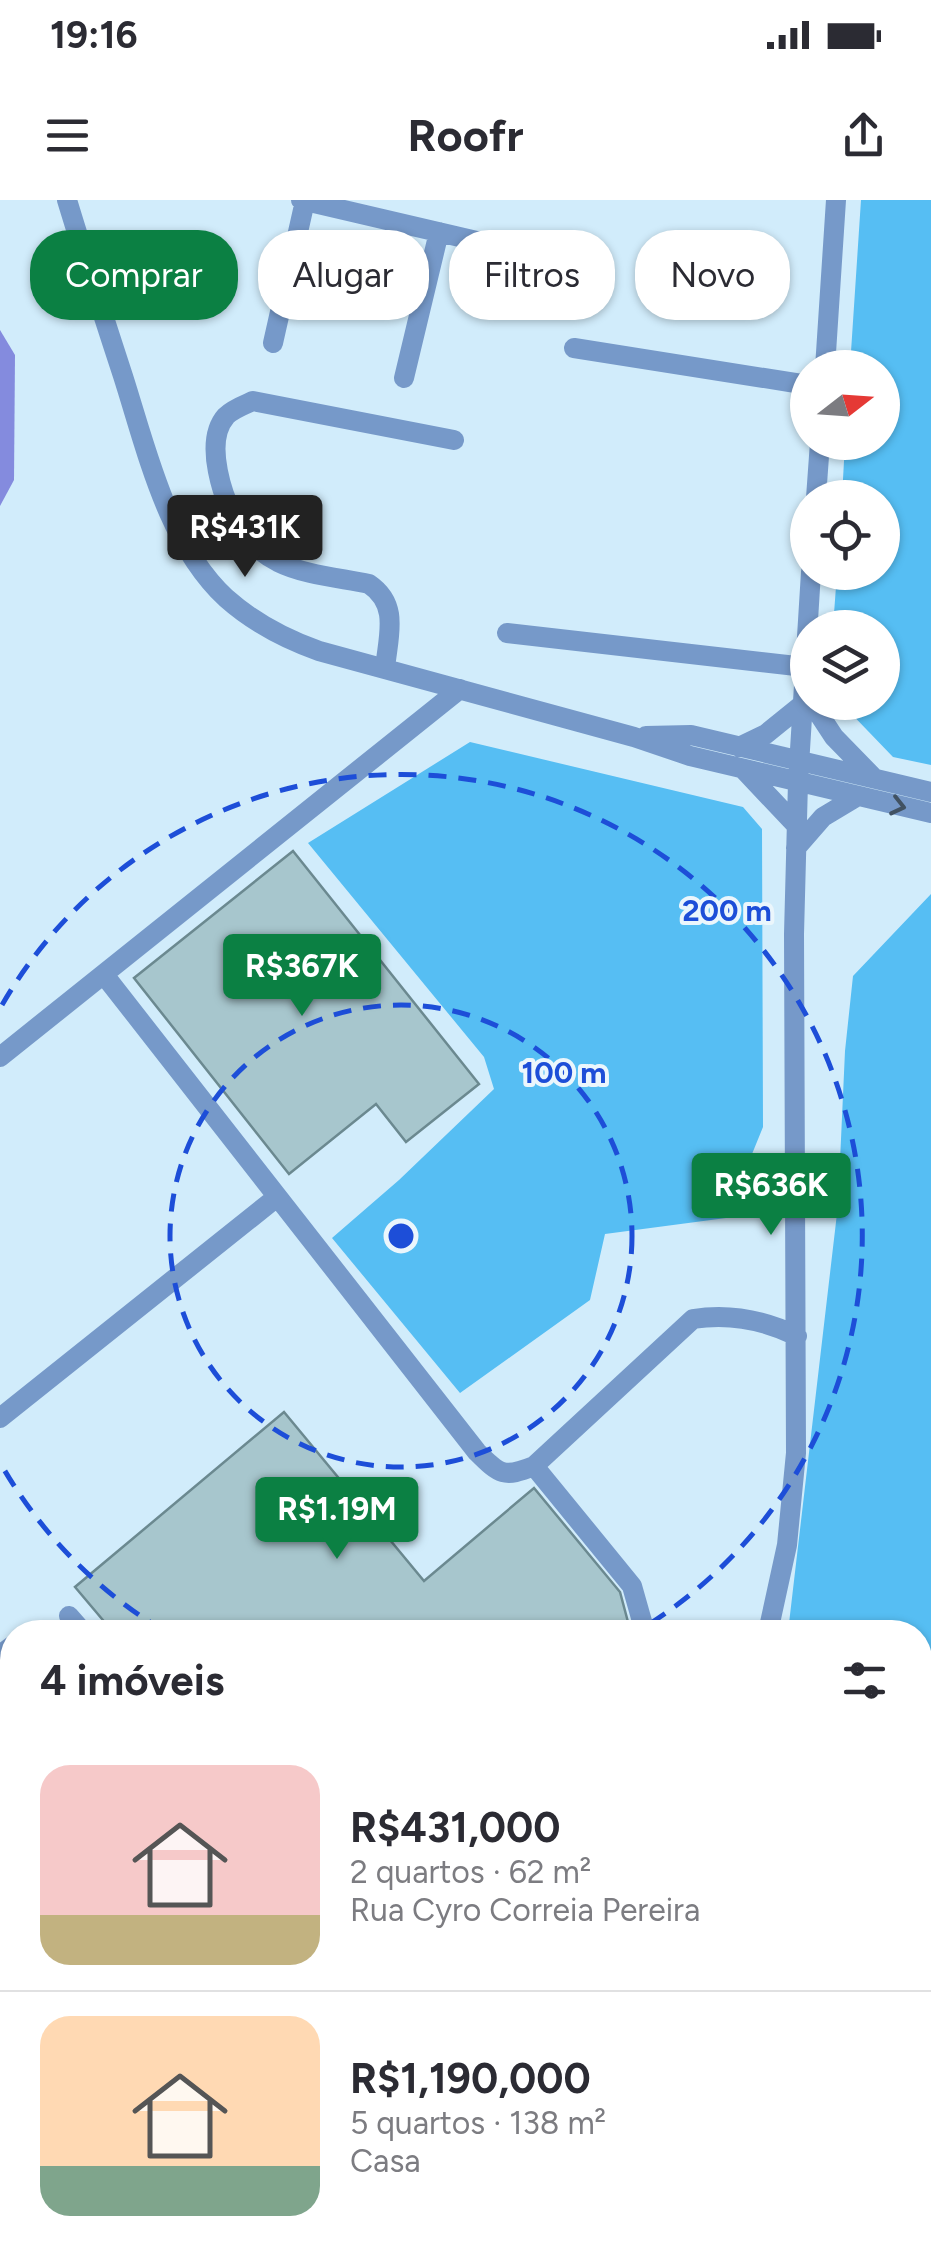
<!DOCTYPE html>
<html lang="pt">
<meta charset="utf-8">
<style>
:root{--surface:#fff;--page:#f7f7f7;--text:#2b2b33;--muted:#7c7c81;--line:#e1e1e2;--accent:#0b8043}
body{margin:0;font-family:Figtree,sans-serif;background:var(--page);color:var(--text);height:100vh;display:flex;flex-direction:column;font-size:38px;white-space:nowrap}
*{box-sizing:border-box;margin:0}
p{font-size:32px;color:var(--muted)}
.icon{flex:none;width:55px;height:55px;fill:none;stroke:currentColor;stroke-width:2;stroke-linecap:round;stroke-linejoin:round}
.map{position:relative;flex:1;overflow:hidden}
.side{position:absolute;left:0px;top:1420px;width:932px;height:640px;display:flex;flex-direction:column;background:var(--surface);border-radius:40px 40px 0 0;box-shadow:0 2px 8px #0004}
.side>*{flex:none}
.hud{position:absolute;left:30px;top:30px;width:872px;height:90px;display:flex;gap:20px}
.needle{width:65px;rotate:73deg}
.tools{position:absolute;left:790px;top:150px;display:grid;gap:20px}
.tools a{display:grid;place-items:center;width:110px;height:110px;border-radius:50%;background:var(--surface);box-shadow:0 2px 8px #0004;font-size:50px}
.price{position:absolute;translate:-50% -85px;padding:0 22px;border-radius:10px;background:var(--accent);color:#fff;font-size:32px;line-height:65px;filter:drop-shadow(0 2px 5px #0008)}
.price::after{content:'';position:absolute;left:50%;top:60px;width:30px;height:22px;margin-left:-15px;background:inherit;clip-path:polygon(0 0,100% 0,50% 100%)}
.price.current{background:#222;color:#fff}
ul{padding:0;list-style:none}
li{display:flex;align-items:center;gap:30px;height:250px;padding:0 40px}
li+li{border-top:2px solid var(--line)}
li span{display:grid;place-items:center;flex:none;width:280px;height:200px;border-radius:30px;color:#555}
li>.icon{margin-inline-start:auto}
span .icon{width:120px;height:120px;fill:#fffc;stroke-width:1}
li b{font-size:42px}
h2{display:flex;justify-content:space-between;align-items:center;height:120px;padding:0 40px;font-size:42px}
.chip{padding:0 35px;border-radius:40px;background:var(--surface);box-shadow:0 2px 8px #0004;font-size:35px;line-height:90px}
.chip.current{background:var(--accent);color:#fff}
.status{display:flex;justify-content:space-between;align-items:center;height:70px;padding:0 50px;background:var(--surface);direction:ltr}
.status svg{height:28px;fill:currentColor}
header{display:flex;justify-content:space-between;align-items:center;height:130px;padding:0 40px;background:var(--surface);font-size:45px;font-weight:700}
.map>svg:first-child{display:block}
.forest{fill:#56bef3}
.water{fill:#848bde}
.building{fill:#a7c6cd;stroke:#6b8990;stroke-width:2.5}
.lines{fill:none;stroke-linecap:round;stroke-linejoin:round}
.path{stroke:#9db3bf;stroke-width:2.5;stroke-dasharray:10 5;stroke-linecap:butt}
.minor{stroke:#7699c9;stroke-width:20}
.major{stroke:#0152a9;stroke-width:25}
.highway{stroke:#103e77;stroke-width:30}
.oneway{stroke:#415262}
.ring{fill:none;stroke:#1d4ed8;stroke-width:5;stroke-dasharray:18 12}
.centre{fill:#1d4ed8;stroke:#ebf6fc;stroke-width:5}
.ring-label{font-size:30px;text-anchor:middle;font-weight:bold;fill:#1d4ed8;stroke:#ebf6fc;stroke-width:8;stroke-linejoin:round;paint-order:stroke}
</style>
<div class="status"><b>19:16</b><svg viewBox="0 0 49 12"><path d="M0 12V9h3v3zM5 12V6h3v6zM10 12V3h3v9zM15 12V0h3v12zM26 1h20v11H26zM47 4h2v5h-2z"/></svg></div>
<header><svg class="icon" aria-label="menu" viewBox="0 0 24 24"><path d="M4 6h16M4 12h16M4 18h16"/></svg>Roofr<svg class="icon" aria-label="share" viewBox="0 0 24 24"><path d="M12 15V3M7 8l5-5 5 5M5 13v7h14v-7"/></svg></header>
<div class="map">
<svg width="931" height="2060" viewBox="0 0 931 2060">
<rect width="100%" height="100%" fill="#d1ecfb"/>
<path class="forest" d="M861 0H931V565L893 557 841 503 882 502V428L833 427 837 373 882 372V298L842 297 845 243 882 242V168L850 167Z
M470 542 743 607 762 629 763 927 726 1018 605 1034 590 1100 460 1193 332 1038 399 980 494 889 484 857 308 643Z
M931 694V2060H743L742 2048H920V1432H788L838 1005 845 851 853 776Z"/>
<path class="water" d="M0 130 15 155 14 280 0 306Z"/>
<path class="building" d="M293 651 479 884 406 942 376 904 289 974 134 778Z
M284 1212 424 1381 534 1288 620 1392 628 1422 616 1432H113L75 1387Z"/>
<g class="lines">
<path class="path" d="M140 2060 152 2048"/>
<path class="minor" d="M67 0C85 59 104 118 123 176 147 251 167 343 226 398 253 422 285 439 319 451L634 537 690 556 931 613
M301 0 541 56
M273 143 305 1
M574 148 808 185
M825 168 836 0
M404 178 439 32
M816 298 820 242
M507 433 805 467
M385 469C388 436 400 405 369 384 341 378 304 375 278 362 263 354 248 341 239 326 223 300 203 242 226 216 233 209 244 205 253 201L454 240
M811 502 834 537 873 577
M646 536 691 535 931 592
M739 547 766 534 803 504
M744 570 796 625
M796 648 823 617 858 596
M105 776 477 1252C500 1275 504 1278 534 1266L693 1119C730 1113 764 1120 797 1136
M0 857 460 489
M0 1218 277 997
M534 1266 632 1386 645 1432
M69 1416 83 1432
M768 1432 787 1345 796 1253 794 734 798 582 811 372
M0 1455 12 1446
M0 1564 12 1579
M0 1644 12 1630
M0 2011 12 2025
M32 2048 43 2060
M66 2060 80 2051 96 2049"/>
<path class="major" d="M0 1652 12 1662
M590 2048 612 2060"/>
<path class="highway" d="M0 1764 12 1774
M0 1826 12 1836
M318 2048 338 2060
M408 2048 429 2060"/>
</g>
<defs><path id="oneway-chevron" d="M-2-3.5L2.5 0L-2 3.5" fill="none" stroke-width="1.6" stroke-linecap="round" stroke-linejoin="round" transform="scale(2.5)"/></defs>
<use class="oneway" href="#oneway-chevron" transform="translate(898 606) rotate(13)"/>
<g class="ring">
<circle cx="401" cy="1036" r="231"/>
<path d="M164 1431A461 461 0 0 1 2 1266M2 805A461 461 0 1 1 638 1431"/>
</g>
<circle cx="401" cy="1036" r="15" class="centre"/>
<g class="ring-label">
<text x="727" y="721">200 m</text>
<text x="564" y="883">100 m</text>
</g>
</svg>
<div class="tools">
<a><svg class="needle" viewBox="-14 -14 28 28"><path d="M0-13l5 13h-10z" fill="#e53935"/><path d="M0 13l5-13h-10z" fill="#7c7c81"/></svg></a>
<a><svg class="icon" aria-label="locate" viewBox="0 0 24 24"><circle cx="12" cy="12" r="6"/><path d="M12 2v4M12 18v4M2 12h4M18 12h4"/></svg></a>
<a><svg class="icon" aria-label="layers" viewBox="0 0 24 24"><path d="M12 4l9 5-9 5-9-5zM3 14l9 5 9-5"/></svg></a>
</div>
<b class="price current" style="left:245px;top:380px">R$431K</b>
<b class="price" style="left:302px;top:819px">R$367K</b>
<b class="price" style="left:771px;top:1038px">R$636K</b>
<b class="price" style="left:337px;top:1362px">R$1.19M</b>
<div class="hud">
<a class="chip current">Comprar</a>
<a class="chip">Alugar</a>
<a class="chip">Filtros</a>
<a class="chip">Novo</a>
</div>
<section class="side">
<h2>4 imóveis<svg class="icon" aria-label="filters" viewBox="0 0 24 24"><path d="M4 7h16M4 17h16"/><circle cx="9" cy="7" r="2"/><circle cx="15" cy="17" r="2"/></svg></h2>
<ul>
<li><span style="background:linear-gradient(#f6c9c9 75%,#c2b280 0)"><svg class="icon" aria-label="home" viewBox="0 0 24 24"><path d="M3 11l9-7 9 7M6 9v11h12V9"/></svg></span><div><b>R$431,000</b><p>2 quartos · 62 m²</p><p>Rua Cyro Correia Pereira</p></div></li>
<li><span style="background:linear-gradient(#ffd9b3 75%,#7fa58c 0)"><svg class="icon" aria-label="home" viewBox="0 0 24 24"><path d="M3 11l9-7 9 7M6 9v11h12V9"/></svg></span><div><b>R$1,190,000</b><p>5 quartos · 138 m²</p><p>Casa</p></div></li>
</ul>
</section>
</div>
